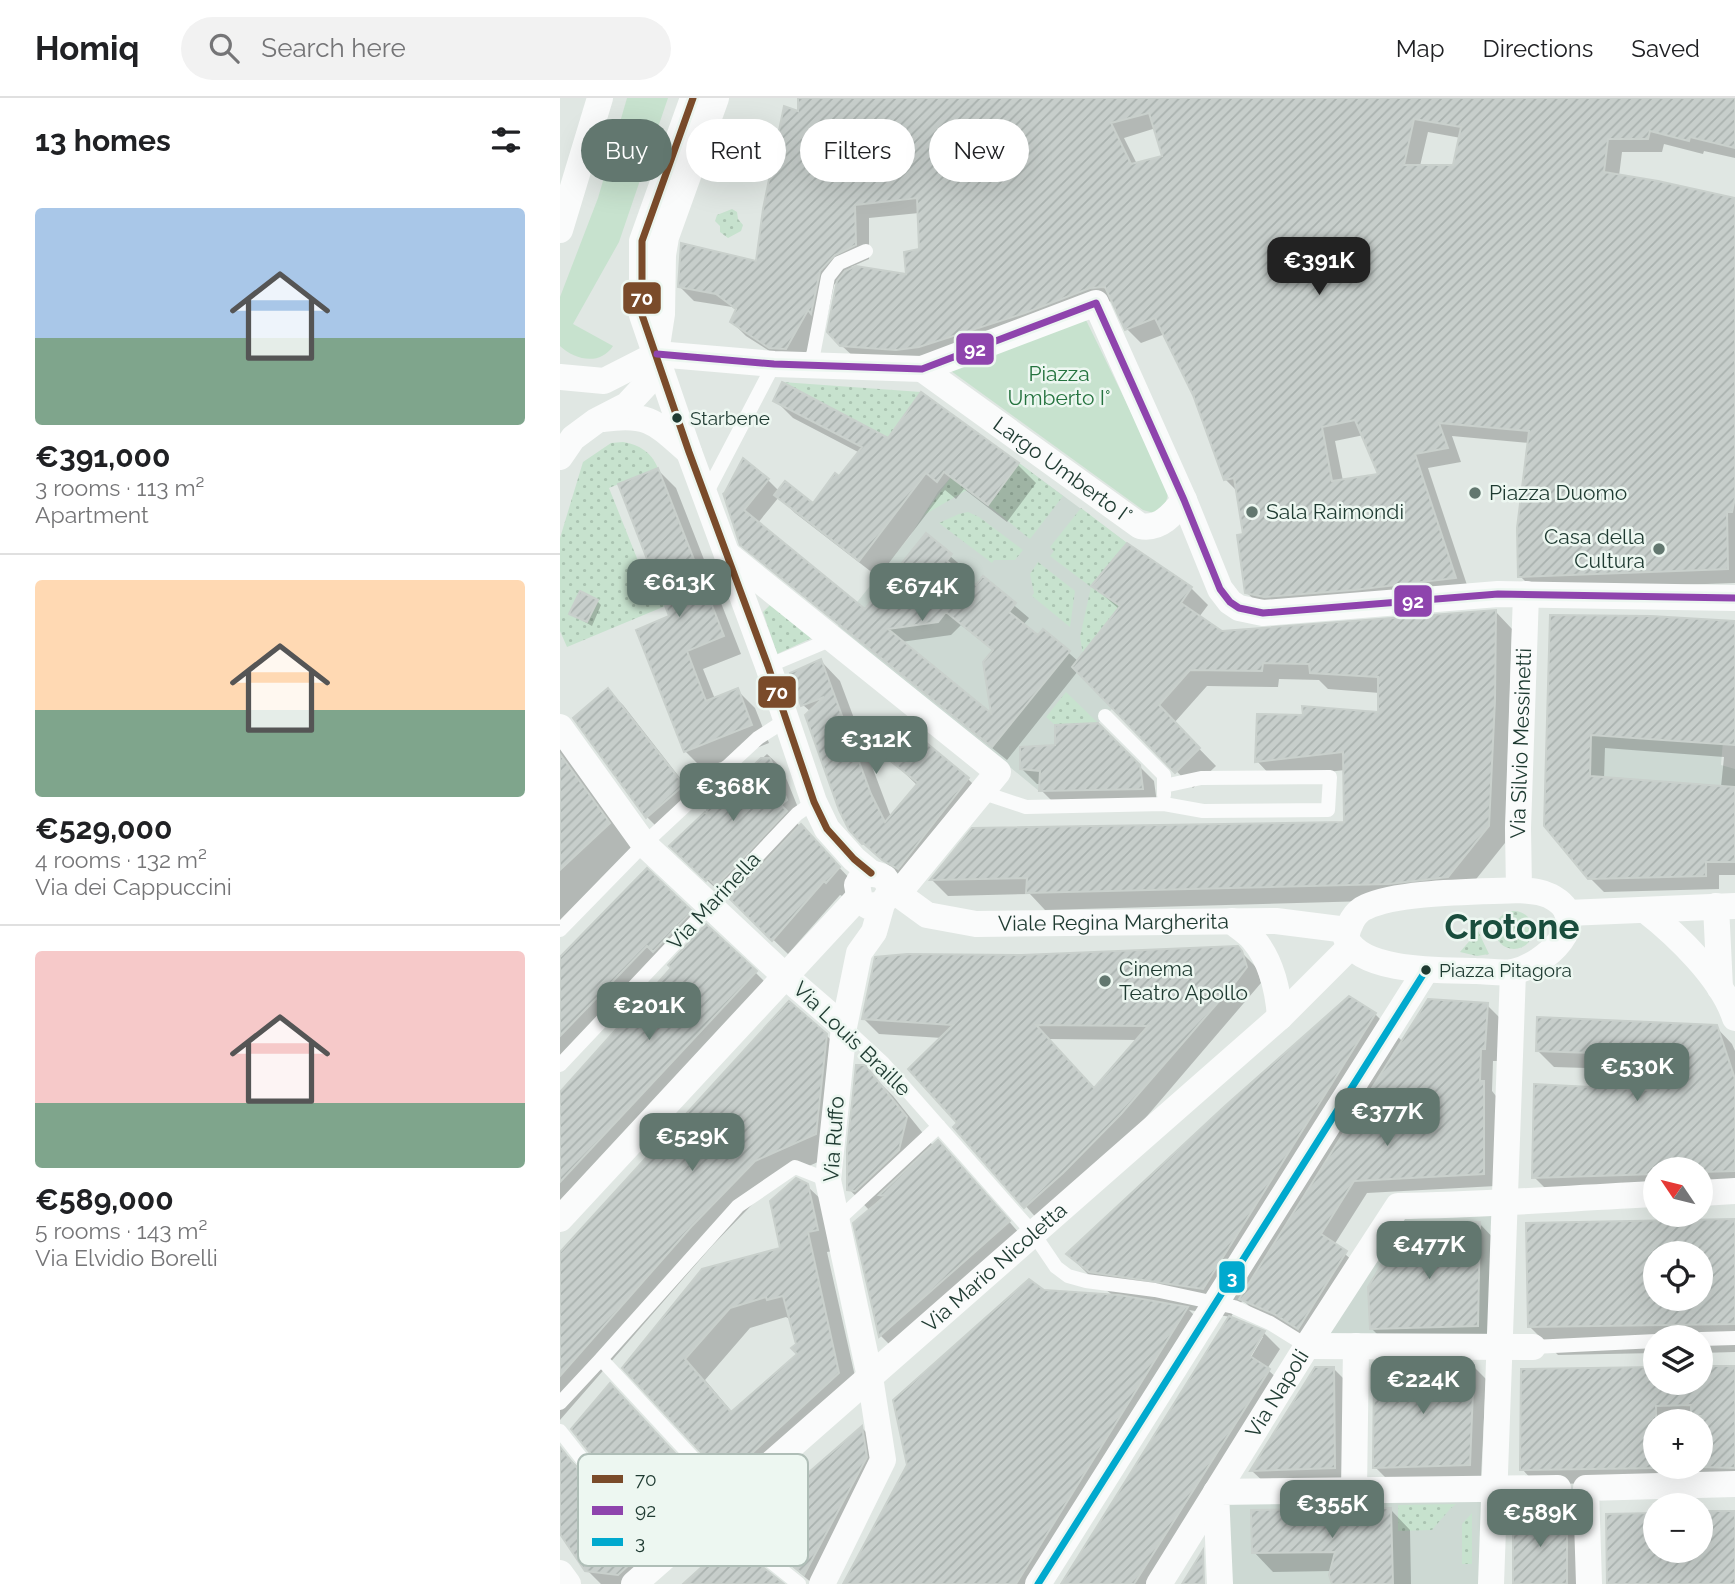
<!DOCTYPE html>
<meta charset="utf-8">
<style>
:root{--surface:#fff;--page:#f2f2f2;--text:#202124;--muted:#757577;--line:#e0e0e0;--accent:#62776f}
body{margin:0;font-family:Raleway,sans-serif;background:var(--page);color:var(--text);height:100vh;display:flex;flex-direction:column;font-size:26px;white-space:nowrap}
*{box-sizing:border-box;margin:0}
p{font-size:23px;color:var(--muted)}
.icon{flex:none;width:38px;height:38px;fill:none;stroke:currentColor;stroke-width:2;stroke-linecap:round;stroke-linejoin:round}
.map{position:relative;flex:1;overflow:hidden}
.side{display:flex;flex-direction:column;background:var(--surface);width:560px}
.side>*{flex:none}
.top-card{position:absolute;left:21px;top:21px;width:665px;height:63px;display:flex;gap:14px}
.needle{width:46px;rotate:305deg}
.fabs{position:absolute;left:1083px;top:1059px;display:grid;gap:14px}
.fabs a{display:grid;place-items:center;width:70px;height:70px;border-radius:50%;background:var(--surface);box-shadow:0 7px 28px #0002;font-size:35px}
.price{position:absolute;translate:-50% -60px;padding:0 16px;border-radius:14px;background:var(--accent);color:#fff;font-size:23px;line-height:46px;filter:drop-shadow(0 2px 4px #0008)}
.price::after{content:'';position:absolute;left:50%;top:42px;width:21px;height:16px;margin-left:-10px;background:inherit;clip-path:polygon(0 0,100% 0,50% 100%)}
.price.current{background:#222;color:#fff}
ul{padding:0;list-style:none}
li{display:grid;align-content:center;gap:14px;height:371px;padding:0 35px}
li+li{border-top:2px solid var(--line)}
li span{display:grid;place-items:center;height:217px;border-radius:7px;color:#555}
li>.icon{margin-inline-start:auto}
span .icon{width:126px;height:126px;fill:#fffc;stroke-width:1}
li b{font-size:30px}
h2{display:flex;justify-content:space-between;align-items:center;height:84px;padding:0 35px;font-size:30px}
.chip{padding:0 24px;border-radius:32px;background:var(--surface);box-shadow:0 7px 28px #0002;font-size:24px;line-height:63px}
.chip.current{background:var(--accent);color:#fff}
header{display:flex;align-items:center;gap:42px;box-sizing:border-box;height:98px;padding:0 35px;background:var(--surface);border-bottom:2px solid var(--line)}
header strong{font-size:33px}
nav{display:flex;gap:38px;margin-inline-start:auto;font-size:24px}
.search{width:490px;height:63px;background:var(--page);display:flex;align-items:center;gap:18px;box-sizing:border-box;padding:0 24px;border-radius:38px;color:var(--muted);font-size:26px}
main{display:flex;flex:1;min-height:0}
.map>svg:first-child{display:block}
.built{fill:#cdd9d3}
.grass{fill:url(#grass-dots)}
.green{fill:#c7e2ce}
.shadow{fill:#0003;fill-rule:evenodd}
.building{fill:url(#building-hatch);stroke:#c9d0cc;stroke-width:2;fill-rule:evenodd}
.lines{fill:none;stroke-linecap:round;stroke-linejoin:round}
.lane{stroke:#fafbfb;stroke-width:14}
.street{stroke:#fafbfb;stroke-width:26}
.bus-1-casing{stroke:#edf7f1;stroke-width:12}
.bus-2-casing{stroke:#edf7f1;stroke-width:12}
.bus-3-casing{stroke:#edf7f1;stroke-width:12}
.bus-1{stroke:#7a4b2a;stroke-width:7}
.bus-2{stroke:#8e44ad;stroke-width:7}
.bus-3{stroke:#00a9ce;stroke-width:7}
.bus-dot{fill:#1e3a31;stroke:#edf7f1;stroke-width:2.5}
.poi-dot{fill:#62776f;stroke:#edf7f1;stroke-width:2.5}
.labels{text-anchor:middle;stroke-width:5;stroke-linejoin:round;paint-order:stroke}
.bus-label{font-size:19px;fill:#1e3a31;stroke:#edf7f1;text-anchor:start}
.park-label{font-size:21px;fill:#25733f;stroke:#edf7f1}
.street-label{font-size:21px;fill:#1e3a31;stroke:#edf7f1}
.poi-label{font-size:21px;fill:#1e3a31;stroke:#edf7f1;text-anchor:start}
.town-label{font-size:35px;font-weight:bold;fill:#194d3d;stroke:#edf7f1}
.key{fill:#edf7f1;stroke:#afbeb7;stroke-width:2}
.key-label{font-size:19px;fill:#1e3a31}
.line-badge{stroke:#edf7f1;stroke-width:2.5}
.badge-label{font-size:19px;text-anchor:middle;font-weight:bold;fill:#fff}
</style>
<header>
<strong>Homiq</strong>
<div class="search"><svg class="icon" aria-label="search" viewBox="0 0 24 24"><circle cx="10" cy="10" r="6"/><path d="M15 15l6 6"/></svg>Search here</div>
<nav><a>Map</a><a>Directions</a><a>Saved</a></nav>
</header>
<main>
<section class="side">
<h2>13 homes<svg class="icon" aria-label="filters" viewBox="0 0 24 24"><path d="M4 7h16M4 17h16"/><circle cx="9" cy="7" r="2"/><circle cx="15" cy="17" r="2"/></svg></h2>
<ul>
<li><span style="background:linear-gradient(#a9c7e8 60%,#7fa58c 0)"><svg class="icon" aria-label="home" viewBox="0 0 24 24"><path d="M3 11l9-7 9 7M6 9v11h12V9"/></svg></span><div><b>€391,000</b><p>3 rooms · 113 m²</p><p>Apartment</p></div></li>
<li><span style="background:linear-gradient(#ffd9b3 60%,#7fa58c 0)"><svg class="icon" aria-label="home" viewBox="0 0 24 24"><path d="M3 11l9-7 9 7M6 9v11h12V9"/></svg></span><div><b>€529,000</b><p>4 rooms · 132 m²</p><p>Via dei Cappuccini</p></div></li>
<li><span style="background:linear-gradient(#f6c9c9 70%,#7fa58c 0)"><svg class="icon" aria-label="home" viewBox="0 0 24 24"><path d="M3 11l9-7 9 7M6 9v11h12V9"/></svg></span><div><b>€589,000</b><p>5 rooms · 143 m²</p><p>Via Elvidio Borelli</p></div></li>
</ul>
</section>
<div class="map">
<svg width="1175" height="1486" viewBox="0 0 1175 1486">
<defs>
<pattern id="grass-dots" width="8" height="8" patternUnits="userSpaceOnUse" patternTransform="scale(1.75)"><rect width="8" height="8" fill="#c7e2ce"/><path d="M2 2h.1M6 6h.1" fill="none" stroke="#aac3b1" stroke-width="1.8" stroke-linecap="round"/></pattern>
<pattern id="building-hatch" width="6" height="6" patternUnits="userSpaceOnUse" patternTransform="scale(1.75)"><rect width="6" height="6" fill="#c7cecb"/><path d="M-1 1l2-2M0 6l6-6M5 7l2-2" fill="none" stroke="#aab2af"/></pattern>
</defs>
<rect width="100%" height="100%" fill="#e0e7e3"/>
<path class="built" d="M459 365 567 445 531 488 560 508 553 610 538 625 580 666 583 691 479 693 278 528 350 438 378 394 391 379 428 407Z
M1033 588 1167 594 1161 667 1175 671V733L1029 700Z
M945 1104 940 1249 747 1248 838 1108Z
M934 1391 931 1486H660L656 1394Z"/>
<path class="grass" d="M172 111 177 114 178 121 183 127 181 133 168 140 160 134V128L155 123 157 117Z
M222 284 361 294 328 340Z
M63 344C80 347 91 354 98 370L49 390 92 498 140 477 146 491 7 549 0 533V440L23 364 51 345Z
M459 365 503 398 470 441 428 407Z
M391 379 407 392 364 417Z
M521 410 567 445 531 488 560 508 523 556 520 539 531 489 490 458 494 453 490 449Z
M408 414 419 419 463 452 455 462H434L432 465 379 425 399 416Z
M478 464 515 493 510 529 472 498 474 495 470 476Z
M210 507 254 539 217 556 203 514Z
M506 594 538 625 495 627 486 619Z
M935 832a19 19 0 1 1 38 0a19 19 0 1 1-38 0Z
M918 833 929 856 917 858 900 854Z
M896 1406 890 1411 872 1432 838 1433V1407Z
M912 1415V1466H902V1426Z"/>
<path class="green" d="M67 0H108L59 144 13 226 53 248C40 268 15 262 0 248V199L38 100Z
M525 220 609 392 606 404 594 415 583 412 391 273Z"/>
<path class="shadow" d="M240 0H1175V60L1144 53 1143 56 1104 46 1102 54H1062L1059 78 1175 102V485L974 492 960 478 970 345 892 338 901 364 868 370 909 493 701 508 686 494 685 438 678 394 665 381 635 297 605 236 581 245 567 231 554 203 545 204 374 262 296 261 281 247 279 181 274 187 265 228 262 225 241 264 225 263 186 238 172 224 177 213 172 209 134 203 120 189 197 165 239 15ZM596 30 605 59 577 66 564 40ZM868 34 901 40 895 68H860ZM359 115 361 153 348 178 291 169 309 161V120ZM804 337 820 377 783 383 775 343Z
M361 297 458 367 476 385 447 424 404 391 396 401 385 392 318 479 235 415 219 399 197 426 305 514 367 438 405 471 401 477 416 489 423 481 469 520 463 527 479 540 484 533 519 564 560 512 533 488 631 490 648 507 639 519 662 535 936 514 952 531 945 745 905 795 846 802 485 812 470 796 388 798 372 782 413 732 786 726 785 672 713 680 697 663 745 619 819 615 820 595 768 591 759 582 719 581 718 589 647 588 614 625 656 668 633 690 518 573 447 662 196 460 182 446 165 398 208 382 219 393 253 407 279 381 300 355 233 320 215 302 328 343ZM401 527 434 553V619L341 544 391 537Z
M98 372 116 390 181 556 143 571 155 601 177 592 195 610 209 645 143 671 125 653Z
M37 503 41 507 32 528 11 516Z
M992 519 1175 525V777H1159V791L1044 794 1029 779ZM1045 650 1164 659 1161 689 1044 681Z
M261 563 280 583 331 719 358 688 330 661 408 681 428 701 344 781 303 745 251 614 243 607Z
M48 593 63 607 138 703 102 734 87 719Z
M537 626 594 683 597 705 496 707 481 692V686H477L462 671Z
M0 644 75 752 0 824Z
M207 656 222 670 241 717 235 723 294 785 282 798 280 797 228 856 164 794 162 796 126 763 154 725 149 712Z
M87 773 142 826 0 963V863Z
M677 850 697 870 701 885 576 1031 480 1124 395 1029 400 1025 382 940 319 936 304 921 462 858ZM488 941 578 942 535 992Z
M113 871 195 874 211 890 0 1115V995Z
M789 900 815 916 843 944 927 907 940 920 937 963H933L932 993 936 998V1088L807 1095 774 1147 798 1167 751 1242 694 1213 683 1202 670 1220 704 1235 720 1251 707 1271 725 1288 599 1486H503L671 1219 629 1212 640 1223 477 1486H285L483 1193 555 1199 536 1184 508 1156ZM699 1239H703L687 1266 684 1264Z
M1156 929 1172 946 1175 953V1089L1141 1090V1071H1096V1092L990 1095 974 1079 1090 994V972L994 969 977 952Z
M266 937 287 958 276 1056 215 1083 151 1149 0 1322V1157Z
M304 969 333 998 374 1049 389 1055 459 1135 331 1248 321 1238 295 1125 310 1113 289 1091Z
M247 1088 268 1108 278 1152 267 1154 299 1296 186 1399 65 1270 222 1151ZM226 1219 231 1222 239 1257 173 1315 145 1282 190 1230Z
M1175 1123V1254L1141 1255V1239H1096V1255L998 1257 969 1228 968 1127ZM1096 1155H1141V1200H1096Z
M920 1126 939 1146 937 1247 831 1250 811 1230 888 1138Z
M914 1269 926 1281 921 1379 827 1381 815 1369Z
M1141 1270H1175V1384L976 1386 962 1371 1096 1284H1141ZM1096 1323H1141V1368H1096Z
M756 1271H774L788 1285 789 1385 707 1387 692 1373Z
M70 1307 169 1414 90 1486H41L27 1472 0 1433V1351L18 1369 46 1404 50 1405 58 1399Z
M302 1330 316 1344 320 1374 253 1486 187 1430Z
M831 1412 850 1432 851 1486H774L772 1473 713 1474 694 1454Z
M1006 1418 1021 1433V1486H955Z"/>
<path class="building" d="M238 0H1175V50L1130 39 1129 43 1090 33 1088 41H1048L1044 74 1098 83 1175 100V400L1172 414H1167L1168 471 958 479 957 430 969 333 879 325 888 350 855 356 896 480 794 492 704 499 685 495 677 437 683 436 674 380 664 382 633 297 595 220 565 232 545 189 530 190 465 215 359 249 336 252 280 248 267 234 277 183 285 173 296 168 346 176 344 154 359 151 357 100 295 107 296 147 275 157 260 173 251 216 248 212 226 251 209 250 170 224 176 211 156 196 118 189 121 145 196 163 203 111 224 8 238 13ZM589 15 602 58 571 66 551 25ZM854 21 901 29 893 67H844ZM795 322 818 376 772 383 762 329Z
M222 284 328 340 361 294 459 365 428 407 384 374 377 384 366 375 299 463 214 397 225 383 253 405 275 375 279 378 302 349 213 303Z
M183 360 209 381 184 412 305 511 366 435 392 456 387 463 416 487 423 478 456 505 449 514 478 537 483 531 510 553 432 649 180 447 163 395 164 396ZM386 514 433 552 423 564 431 615 328 531 378 524Z
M98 370 164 538 127 553 146 603 178 590 192 627 124 654 76 532 109 518 58 386Z
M567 445 632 489 621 505 662 533 936 512 935 602 929 728 888 779 828 786 466 795 467 780 370 782 412 730 784 724 783 654 695 664 697 616 743 617 742 608 818 614V579L750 575 749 566 703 565 702 573 630 572 599 607 640 650 615 675 512 569 560 508 531 488Z
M20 493 38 502 27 524 9 516Z
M990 517 1091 518 1175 523V647L1031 637 1030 678 1175 689V764H1146V778L1028 781 984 728Z
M261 561 311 696 325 724 358 685 328 661 352 633 409 680 338 771 322 762 303 745 302 746 289 732 279 712 245 617 264 599 241 608 230 575Z
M48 590 124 687 86 720 13 620Z
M538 625 580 667 583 691 479 693 480 673 460 671V649L495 647V627Z
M0 656 50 725 0 772Z
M201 660H210L227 702 221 707 227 713 156 788 148 780 146 783 109 748 145 714 150 720 147 712Z
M241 726 280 769 266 785 264 783 212 843 170 801Z
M87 770 132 813 93 854 87 848 0 938V859Z
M146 826 197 873 0 1084V994L111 870 108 867Z
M678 848 682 853 687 869 674 886 561 1016 503 1075 464 1110 393 1029 397 1025 348 971 393 927 302 921 315 859 347 856 462 857ZM476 927 588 928 534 990Z
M789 898 816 915 643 1191 529 1174 506 1156 665 1008Z
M868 901 928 905 925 951H921L920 983H924V1076L794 1083 761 1136 787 1153 738 1231 714 1216 679 1201Z
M229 903 267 936 256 1036 195 1063 131 1129 0 1278V1154Z
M977 919 1157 927 1175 981V1073L1141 1074V1071H1096V1076L972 1080 974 986 1089 992V957L976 953Z
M296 967H305L347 1019 339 1052 295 1093 287 1092V1052Z
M378 1042 450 1123 319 1239 293 1125 325 1098 319 1097Z
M236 1080 248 1086 258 1132 248 1134 279 1275 165 1380 62 1270 142 1171 220 1150 210 1103ZM223 1198 236 1246 231 1250 237 1256 171 1314 125 1261 170 1210 206 1199 207 1202Z
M1175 1121V1226L968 1229 966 1125ZM1096 1155H1141V1200H1096Z
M920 1124 918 1228 810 1231 808 1189 840 1136H886V1125Z
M469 1181 484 1192 559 1197 628 1209 456 1486H283L347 1367 333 1302Z
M669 1218 705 1233 690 1258 710 1271 574 1486H501Z
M862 1267H914L910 1367 813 1370 814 1269Z
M1141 1268H1175V1370L1141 1369V1318H1131V1307L1096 1308V1370L960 1372 961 1271 1096 1269V1284H1141Z
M755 1269H774L775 1370 690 1373Z
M50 1285 150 1393 58 1477 25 1473 0 1436V1349L41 1400 50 1403 57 1397 56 1388 11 1331Z
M302 1328 307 1359 244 1477 185 1430Z
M831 1410 833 1486H772L769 1477 775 1454 692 1455 691 1412Z
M1141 1413H1175V1486H1047L1046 1416 1096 1415V1452H1141Z
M953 1416H1007V1486H953Z
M170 1443 224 1486H123Z
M643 1452 644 1486H622Z"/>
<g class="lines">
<path class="lane" d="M251 268 268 179 279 165 306 153
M146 396 214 266
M208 568 272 541
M545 618 604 677V697
M421 694 466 709 604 706 643 713 768 712 770 679 641 680 604 688
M0 832 84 746 198 640 226 622
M284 929 323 965 473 1135 496 1169 508 1178 526 1183 595 1192 674 1209 710 1225 747 1248
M0 967 237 716 254 704
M276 1124 379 1028
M1141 1241 1175 1240
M973 1249 1096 1243
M0 1305 41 1261
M0 1333 48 1394
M172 1402 41 1261 178 1108 235 1069 268 1082
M153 1417 239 1486"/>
<g class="street">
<path d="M133 0 82 143V217L129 354 208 568 254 704 267 731 294 761 311 775"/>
<path d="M0 132 40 0"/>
<path d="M97 256 214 266 362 271 536 205 624 402 660 491 670 504 679 510 703 515 938 496 1175 500"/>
<path id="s1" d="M362 271 580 428C600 432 613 416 624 402"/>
<path d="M0 279 44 283 97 256"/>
<path d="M44 321C89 314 97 326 129 354"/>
<path d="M0 359 13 340 36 323 67 307 92 280 102 216 103 157 106 139 156 0"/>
<path d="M168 457 438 674 337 797"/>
<path d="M0 629 84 746 225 878 284 929"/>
<path id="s2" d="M330 790 367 817 416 826 716 823 787 832"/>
<path d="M959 792C969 793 981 793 990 798 1037 822 984 867 953 874 942 876 927 873 916 873 882 872 802 875 786 840 788 828 794 814 806 809 839 793 920 794 959 792Z"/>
<path id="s3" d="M959 792 958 730 966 496"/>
<path d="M1156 808 1160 890"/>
<path d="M1085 812C1117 837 1162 880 1175 920"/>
<path d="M1007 815 1175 808"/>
<path d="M672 823C678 829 687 834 693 841 711 862 718 892 720 919"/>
<path d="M1141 1095 1175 1093"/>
<path d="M0 1121 298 800"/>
<path d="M747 1248 973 1249"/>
<path d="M794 1393 796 1248"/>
<path d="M0 1475 8 1486"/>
<path id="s4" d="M74 1486 720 919 790 849"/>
<path d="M262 1486 323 1362 310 1279 268 1082 284 929 299 855 314 834 322 806 329 795 330 790 325 780C313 773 302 775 297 787L300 802 308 808 322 806"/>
<path d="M478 1486 866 872"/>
<path id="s5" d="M599 1486 747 1248 838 1108C924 1107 1010 1100 1096 1096"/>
<path d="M660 1486 656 1394 998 1390"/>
<path d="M931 1486 953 874"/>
<path d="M1029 1486 1026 1390 1175 1386"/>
</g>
<g class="bus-1-casing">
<path id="bus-1" d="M133 0 82 143V217L129 354 208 568 254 704 267 731 294 761 311 775"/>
</g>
<g class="bus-2-casing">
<path id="bus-2" d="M97 256 214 266 362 271 536 205 624 402 660 491 670 504 679 510 703 515 938 496 1175 500"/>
</g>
<g class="bus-3-casing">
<path id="bus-3" d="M478 1486 866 872"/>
</g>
<use href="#bus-1" class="bus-1"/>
<use href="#bus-2" class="bus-2"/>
<use href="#bus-3" class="bus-3"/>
</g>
<g class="bus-dot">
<circle cx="117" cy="320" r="6"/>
<circle cx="866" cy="872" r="6"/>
</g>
<g class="poi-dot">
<circle cx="915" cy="395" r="7"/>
<circle cx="692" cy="414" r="7"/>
<circle cx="1099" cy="451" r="7"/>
<circle cx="545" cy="883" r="7"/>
</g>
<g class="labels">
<g class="bus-label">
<text x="130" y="327">Starbene</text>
<text x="879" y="879">Piazza Pitagora</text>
</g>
<g class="park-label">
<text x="499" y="283">Piazza<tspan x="499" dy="24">Umberto I°</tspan></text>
</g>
<g class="street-label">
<text dy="7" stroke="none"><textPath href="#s1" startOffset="173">Largo Umberto I°</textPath></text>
<text dy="7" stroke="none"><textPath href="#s3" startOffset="147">Via Silvio Messinetti</textPath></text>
<text transform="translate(154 803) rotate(-47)" y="7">Via Marinella</text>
<text dy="7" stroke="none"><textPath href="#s2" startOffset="233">Viale Regina Margherita</textPath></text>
<text transform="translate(292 941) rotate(44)" y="7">Via Louis Braille</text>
<text transform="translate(274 1041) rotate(-86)" y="7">Via Ruffo</text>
<text dy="7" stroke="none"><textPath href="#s4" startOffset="480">Via Mario Nicoletta</textPath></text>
<text dy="7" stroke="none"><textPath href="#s5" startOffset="224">Via Napoli</textPath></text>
</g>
<g class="poi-label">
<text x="929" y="402">Piazza Duomo</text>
<text x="706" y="421">Sala Raimondi</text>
<text x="1085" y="446" text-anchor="end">Casa della<tspan x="1085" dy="24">Cultura</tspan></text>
<text x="559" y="878">Cinema<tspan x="559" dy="24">Teatro Apollo</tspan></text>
</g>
<g class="town-label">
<text x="952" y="841">Crotone</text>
</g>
</g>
<rect x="18" y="1356" width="230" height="112" rx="10" class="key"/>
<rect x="32" y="1377" width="31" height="8" fill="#7a4b2a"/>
<rect x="32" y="1408" width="31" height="9" fill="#8e44ad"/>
<rect x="32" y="1440" width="31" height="8" fill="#00a9ce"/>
<g class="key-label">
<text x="75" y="1388">70</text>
<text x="75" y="1419">92</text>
<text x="75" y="1451">3</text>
</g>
<g class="line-badge">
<rect x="62" y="183" width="40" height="34" rx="7" fill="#7a4b2a"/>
<rect x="395" y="234" width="40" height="34" rx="7" fill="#8e44ad"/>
<rect x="833" y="486" width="40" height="34" rx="7" fill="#8e44ad"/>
<rect x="197" y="577" width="40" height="34" rx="7" fill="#7a4b2a"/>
<rect x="658" y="1162" width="28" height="34" rx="7" fill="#00a9ce"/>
</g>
<g class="badge-label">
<text x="82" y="207">70</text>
<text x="415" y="258">92</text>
<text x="853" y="510">92</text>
<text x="217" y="601">70</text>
<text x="672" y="1186">3</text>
</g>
</svg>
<div class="fabs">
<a><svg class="needle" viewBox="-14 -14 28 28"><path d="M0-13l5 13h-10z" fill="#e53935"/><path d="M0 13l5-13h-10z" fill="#757577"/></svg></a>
<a><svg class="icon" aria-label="locate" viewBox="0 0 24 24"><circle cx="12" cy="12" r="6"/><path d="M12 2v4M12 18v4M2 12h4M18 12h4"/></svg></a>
<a><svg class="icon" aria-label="layers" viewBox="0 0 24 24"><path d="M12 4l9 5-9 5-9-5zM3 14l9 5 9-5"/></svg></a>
<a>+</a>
<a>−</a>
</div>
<b class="price current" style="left:759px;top:199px">€391K</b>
<b class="price" style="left:119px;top:521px">€613K</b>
<b class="price" style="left:362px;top:525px">€674K</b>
<b class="price" style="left:316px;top:678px">€312K</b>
<b class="price" style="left:173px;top:725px">€368K</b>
<b class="price" style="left:89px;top:944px">€201K</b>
<b class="price" style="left:1077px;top:1005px">€530K</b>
<b class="price" style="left:827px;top:1050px">€377K</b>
<b class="price" style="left:132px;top:1075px">€529K</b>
<b class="price" style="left:869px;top:1183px">€477K</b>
<b class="price" style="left:863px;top:1318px">€224K</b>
<b class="price" style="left:772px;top:1442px">€355K</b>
<b class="price" style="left:980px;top:1451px">€589K</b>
<div class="top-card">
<a class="chip current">Buy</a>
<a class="chip">Rent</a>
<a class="chip">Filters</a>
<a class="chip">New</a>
</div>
</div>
</main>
